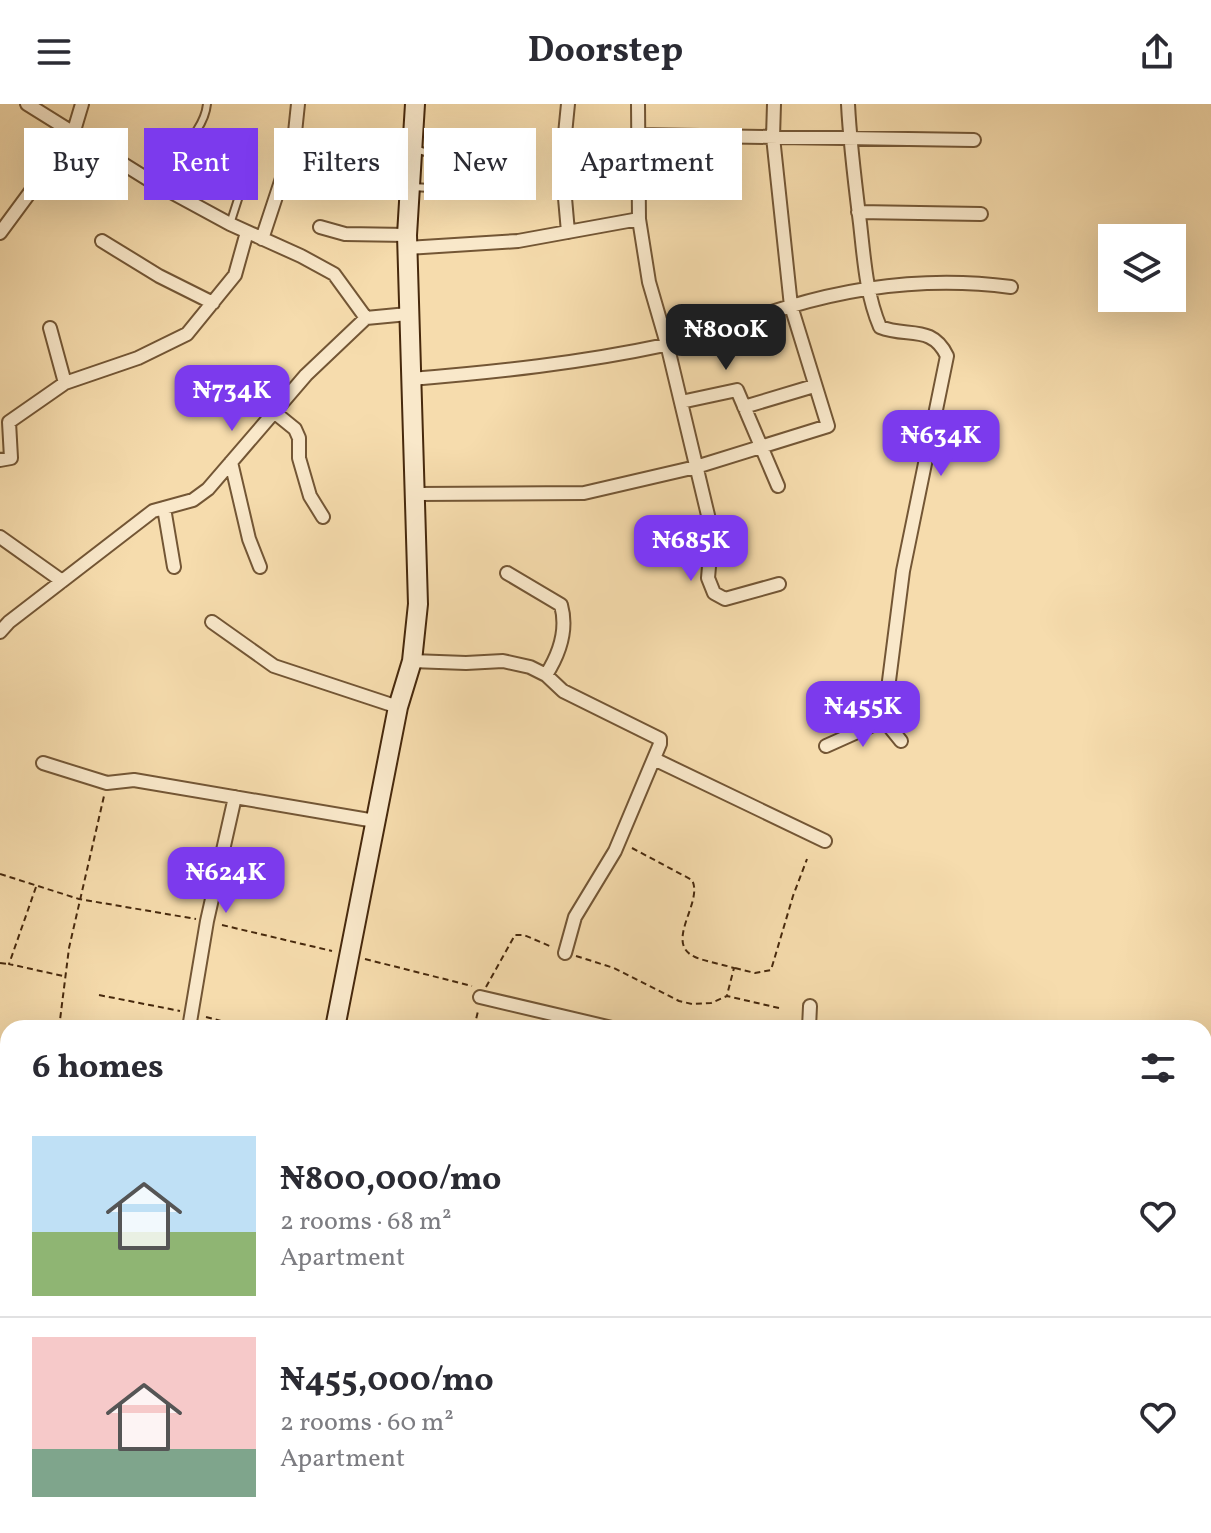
<!DOCTYPE html>
<meta charset="utf-8">
<style>
:root{--surface:#fff;--page:#f7f7f7;--text:#2b2b33;--muted:#7c7c81;--line:#e1e1e2;--accent:#7c3aed}
body{margin:0;font-family:Vollkorn,serif;background:var(--page);color:var(--text);height:100vh;display:flex;flex-direction:column;font-size:30px;white-space:nowrap}
*{box-sizing:border-box;margin:0}
p{font-size:26px;color:var(--muted)}
.icon{flex:none;width:44px;height:44px;fill:none;stroke:currentColor;stroke-width:2;stroke-linecap:round;stroke-linejoin:round}
.map{position:relative;flex:1;overflow:hidden}
.drawer{position:absolute;left:0px;top:916px;width:1212px;height:514px;display:flex;flex-direction:column;background:var(--surface);border-radius:24px 24px 0 0;box-shadow:0 8px 32px #0002}
.drawer>*{flex:none}
.top-card{position:absolute;left:24px;top:24px;width:800px;height:72px;display:flex;gap:16px}
.buttons{position:absolute;left:1098px;top:120px;display:grid;gap:16px}
.buttons a{display:grid;place-items:center;width:88px;height:88px;border-radius:0px;background:var(--surface);box-shadow:0 8px 32px #0002;font-size:40px}
.price{position:absolute;translate:-50% -68px;padding:0 18px;border-radius:16px;background:var(--accent);color:#fff;font-size:26px;line-height:52px;filter:drop-shadow(0 2px 4px #0008)}
.price::after{content:'';position:absolute;left:50%;top:48px;width:24px;height:18px;margin-left:-12px;background:inherit;clip-path:polygon(0 0,100% 0,50% 100%)}
.price.on{background:#222;color:#fff}
ul{padding:0;list-style:none}
li{display:flex;align-items:center;gap:24px;height:200px;padding:0 32px}
li+li{border-top:2px solid var(--line)}
li span{display:grid;place-items:center;flex:none;width:224px;height:160px;border-radius:0px;color:#555}
li>.icon{margin-inline-start:auto}
span .icon{width:96px;height:96px;fill:#fffc;stroke-width:1}
li b{font-size:34px}
h2{display:flex;justify-content:space-between;align-items:center;height:96px;padding:0 32px;font-size:34px}
.pill{padding:0 28px;border-radius:0px;background:var(--surface);box-shadow:0 8px 32px #0002;font-size:28px;line-height:72px}
.pill.on{background:var(--accent);color:#fff}
header{display:flex;justify-content:space-between;align-items:center;height:104px;padding:0 32px;background:var(--surface);font-size:36px;font-weight:700}
.map>svg:first-child{display:block}
.lines{fill:none;stroke-linecap:round;stroke-linejoin:round}
.service-casing{stroke:#735635;stroke-width:10}
.minor-casing{stroke:#735635;stroke-width:16}
.secondary-casing{stroke:#47290d;stroke-width:22}
.path{stroke:#47290d;stroke-width:2;stroke-dasharray:6 4;stroke-linecap:butt}
.service{stroke:#f9e8ca;stroke-width:6}
.minor{stroke:#f9e8ca;stroke-width:12}
.secondary{stroke:#f9e8ca;stroke-width:18}
</style>
<header><svg class="icon" aria-label="menu" viewBox="0 0 24 24"><path d="M4 6h16M4 12h16M4 18h16"/></svg>Doorstep<svg class="icon" aria-label="share" viewBox="0 0 24 24"><path d="M12 15V3M7 8l5-5 5 5M5 13v7h14v-7"/></svg></header>
<div class="map">
<svg width="1211" height="1429" viewBox="0 0 1211 1429">
<rect width="100%" height="100%" fill="#f6dcad"/>
<filter id="stains"><feTurbulence type="fractalNoise" baseFrequency=".0025" numOctaves="4"/><feColorMatrix values="0 0 0 0 .2 0 0 0 0 .09 0 0 0 0 .02 0 0 0 .5 -.17"/></filter>
<radialGradient id="worn" r=".72"><stop offset=".6" stop-color="#630" stop-opacity="0"/><stop offset="1" stop-color="#630" stop-opacity=".3"/></radialGradient>
<g class="lines">
<g class="service-casing">
<path id="service" d="M174 54C188 38 205 21 207 0
M149 76 157 52 166 50 235 83 240 89 230 120
M413 83 430 84 440 79 443 59 435 51 415 45"/>
</g>
<g class="minor-casing">
<path id="minor" d="M27 0 149 76 230 120 301 152 334 170 366 214
M638 0 639 115 649 178 667 240 712 428 708 474 714 489 725 495 779 480
M848 0C850 40 855 79 860 119 864 154 866 190 880 223 907 234 932 220 947 252L903 467 884 616 901 637
M637 31 974 36
M858 108 981 110
M320 123 345 130 407 131
M568 128 562 60 568 0
M0 129 73 30 82 0
M262 135 294 38 298 0
M102 137 159 172 213 199
M407 144 518 137 639 115
M50 224 65 279
M411 275C496 268 581 259 665 241 706 232 747 215 788 203 861 181 935 173 1011 183
M681 298 737 286 778 382
M744 303 814 282
M274 308 295 325 299 334V354L310 392 323 413
M0 356 11 354 9 318 65 279 138 254 187 230 235 171 247 128
M231 358 249 435 260 463
M416 390 584 389 696 363 828 322 791 202 773 33 774 0
M164 404 174 463
M0 433 62 477
M507 469 561 501C568 526 560 549 546 571
M212 518 274 562 398 603
M0 528 9 518 153 407 193 396 208 385 306 271 366 214 408 210
M412 557 466 559 503 557 530 563 546 571 563 587 660 635V640L615 747 575 813 565 849
M826 642 884 616
M654 655 825 737
M43 659 107 679 134 676 375 717
M480 893 612 924
M189 924 207 817 235 693
M809 924 810 902
M0 1185 8 1188
M473 1422 474 1429
M781 1429 803 1422"/>
</g>
<g class="secondary-casing">
<path id="secondary" d="M335 924 398 603 412 557 418 500 407 131 415 0
M271 1422 272 1429"/>
</g>
<path class="path" d="M632 744 692 776C704 798 663 839 695 853 707 858 721 860 734 864L727 891
M0 770 79 795 196 815
M36 783 9 860 63 872
M222 821 332 847
M576 852 614 864 679 897 692 900 711 899 727 892 779 904
M365 855 472 882
M0 859 8 860
M735 864 755 869 771 866 793 792 807 755
M486 883 515 831H524L552 843
M99 891 180 907
M206 913 221 917 229 924
M59 924 69 844 104 692
M474 924 478 907
M0 1079 8 1080
M0 1385 8 1386
M150 1422 254 1424
M379 1422V1429
M409 1429 460 1426"/>
<use href="#service" class="service"/>
<use href="#minor" class="minor"/>
<use href="#secondary" class="secondary"/>
</g>
<rect width="100%" height="100%" filter="url(#stains)"/>
<rect width="100%" height="100%" fill="url(#worn)"/>
</svg>
<div class="buttons">
<a><svg class="icon" aria-label="layers" viewBox="0 0 24 24"><path d="M12 4l9 5-9 5-9-5zM3 14l9 5 9-5"/></svg></a>
</div>
<b class="price on" style="left:726px;top:268px">₦800K</b>
<b class="price" style="left:232px;top:329px">₦734K</b>
<b class="price" style="left:941px;top:374px">₦634K</b>
<b class="price" style="left:691px;top:479px">₦685K</b>
<b class="price" style="left:863px;top:645px">₦455K</b>
<b class="price" style="left:226px;top:811px">₦624K</b>
<div class="top-card">
<a class="pill">Buy</a>
<a class="pill on">Rent</a>
<a class="pill">Filters</a>
<a class="pill">New</a>
<a class="pill">Apartment</a>
</div>
<section class="drawer">
<h2>6 homes<svg class="icon" aria-label="filters" viewBox="0 0 24 24"><path d="M4 7h16M4 17h16"/><circle cx="9" cy="7" r="2"/><circle cx="15" cy="17" r="2"/></svg></h2>
<ul>
<li><span style="background:linear-gradient(#bfe0f5 60%,#8fb573 0)"><svg class="icon" aria-label="home" viewBox="0 0 24 24"><path d="M3 11l9-7 9 7M6 9v11h12V9"/></svg></span><div><b>₦800,000/mo</b><p>2 rooms · 68 m²</p><p>Apartment</p></div><svg class="icon" aria-label="heart" viewBox="0 0 24 24"><path d="M12 20l-8-8c-3-5 5-10 8-4 3-6 11-1 8 4z"/></svg></li>
<li><span style="background:linear-gradient(#f6c9c9 70%,#7fa58c 0)"><svg class="icon" aria-label="home" viewBox="0 0 24 24"><path d="M3 11l9-7 9 7M6 9v11h12V9"/></svg></span><div><b>₦455,000/mo</b><p>2 rooms · 60 m²</p><p>Apartment</p></div><svg class="icon" aria-label="heart" viewBox="0 0 24 24"><path d="M12 20l-8-8c-3-5 5-10 8-4 3-6 11-1 8 4z"/></svg></li>
</ul>
</section>
</div>
